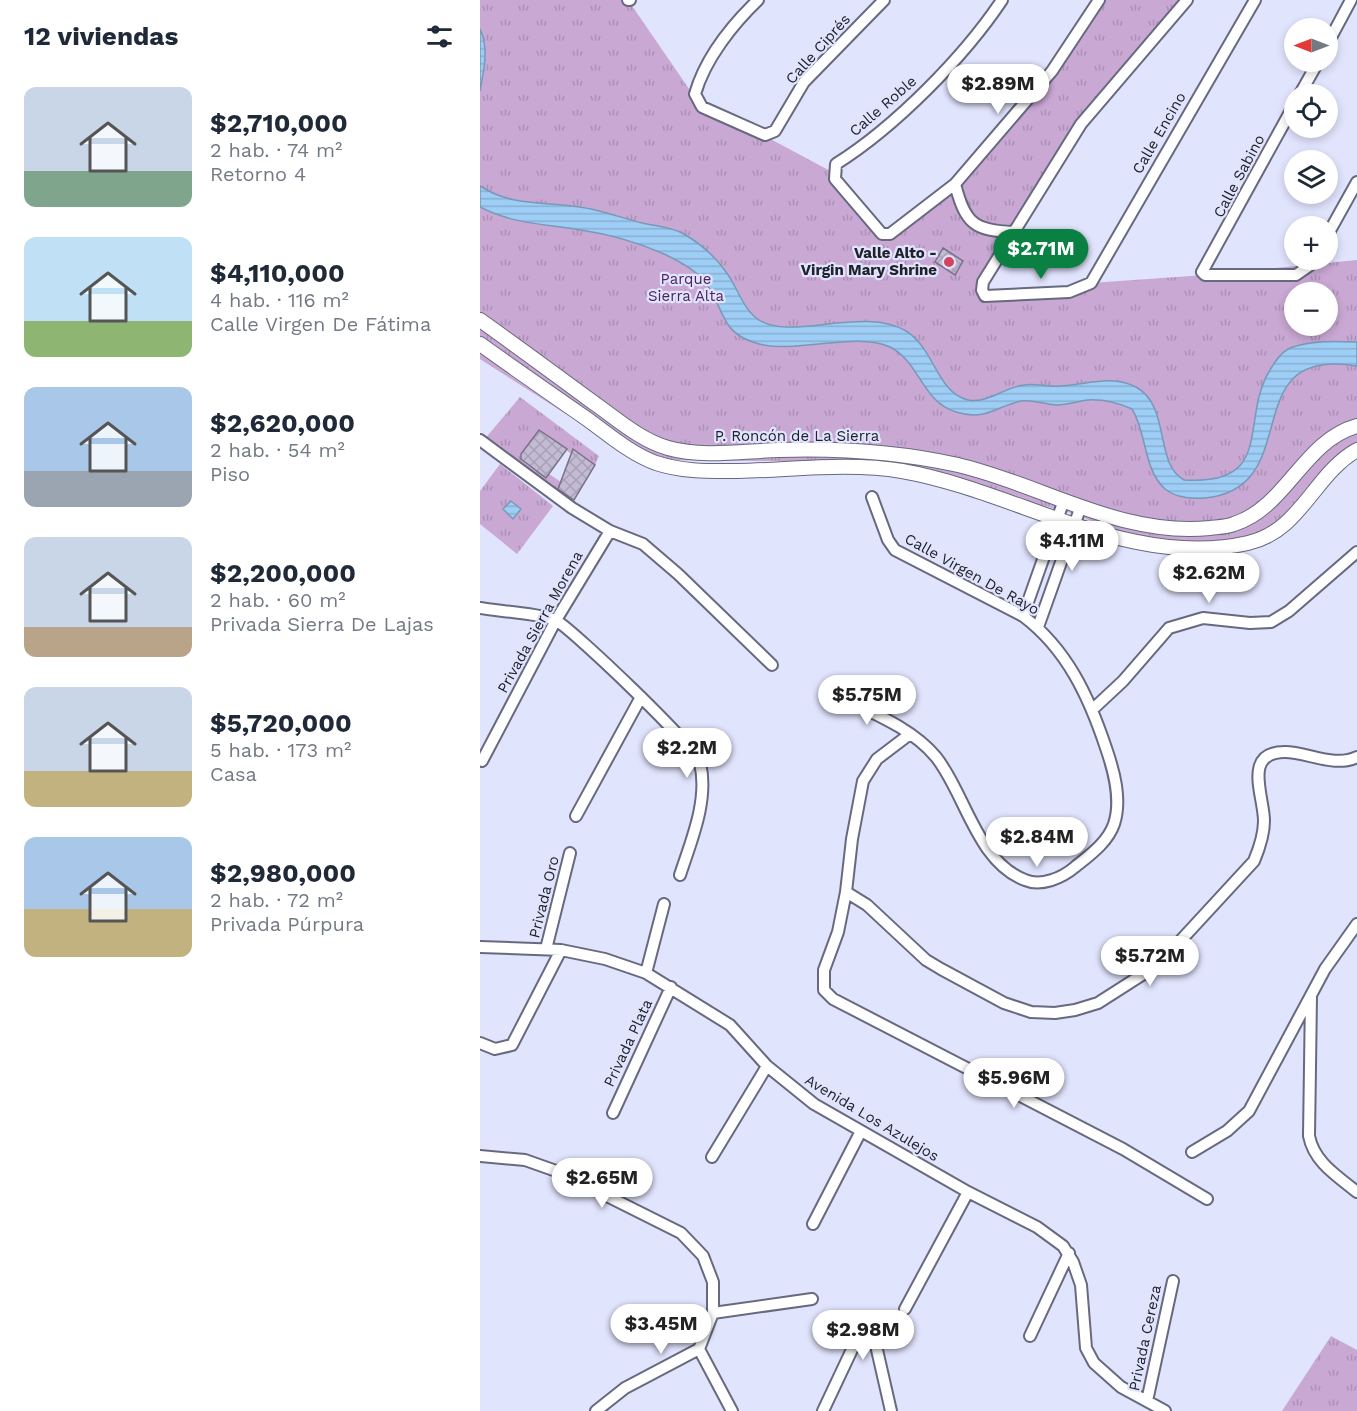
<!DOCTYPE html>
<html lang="es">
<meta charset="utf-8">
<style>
:root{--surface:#fff;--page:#f2f2f3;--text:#1f2937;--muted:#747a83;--accent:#0b8043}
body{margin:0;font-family:"Work Sans",sans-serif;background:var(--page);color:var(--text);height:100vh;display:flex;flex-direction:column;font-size:22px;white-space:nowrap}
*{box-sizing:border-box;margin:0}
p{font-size:20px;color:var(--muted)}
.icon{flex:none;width:33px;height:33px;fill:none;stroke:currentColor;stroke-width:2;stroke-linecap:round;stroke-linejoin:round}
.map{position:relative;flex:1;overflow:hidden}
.side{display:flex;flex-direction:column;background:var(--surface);width:480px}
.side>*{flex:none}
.needle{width:39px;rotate:270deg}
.controls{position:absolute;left:804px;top:18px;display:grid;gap:12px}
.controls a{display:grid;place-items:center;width:54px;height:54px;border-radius:50%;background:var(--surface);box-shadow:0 3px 9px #0003;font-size:30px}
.price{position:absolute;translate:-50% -51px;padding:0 14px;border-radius:21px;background:#fff;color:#222;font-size:20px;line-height:39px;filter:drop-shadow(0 2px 3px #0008)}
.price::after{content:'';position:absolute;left:50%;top:36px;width:18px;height:14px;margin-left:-9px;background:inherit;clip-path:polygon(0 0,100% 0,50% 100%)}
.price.current{background:var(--accent);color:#fff}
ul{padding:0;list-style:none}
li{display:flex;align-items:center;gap:18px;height:150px;padding:0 24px}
li span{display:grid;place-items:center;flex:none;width:168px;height:120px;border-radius:12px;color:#555}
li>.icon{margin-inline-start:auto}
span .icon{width:72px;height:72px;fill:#fffc;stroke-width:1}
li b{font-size:26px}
h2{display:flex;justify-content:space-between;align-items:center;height:72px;padding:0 24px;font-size:26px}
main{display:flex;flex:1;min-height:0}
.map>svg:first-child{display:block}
.park{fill:url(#park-tufts);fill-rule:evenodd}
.water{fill:url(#water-rules);stroke:#7899b8;stroke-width:1.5}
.building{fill:url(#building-cross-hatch);stroke:#787187;stroke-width:1.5}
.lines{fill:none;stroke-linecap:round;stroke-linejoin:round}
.minor-casing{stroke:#67697f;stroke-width:14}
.tertiary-casing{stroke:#67697f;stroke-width:16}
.minor{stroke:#fff;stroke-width:10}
.tertiary{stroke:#fff;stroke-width:14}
.poi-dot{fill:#d34361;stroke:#e1e4fd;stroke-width:2}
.labels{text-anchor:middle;stroke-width:4.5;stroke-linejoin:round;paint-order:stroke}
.street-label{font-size:15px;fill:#20212a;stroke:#e1e4fd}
.poi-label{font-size:15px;font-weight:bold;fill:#20212a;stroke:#e1e4fd;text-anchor:end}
.park-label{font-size:15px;fill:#4e235c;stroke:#e1e4fd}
</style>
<main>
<section class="side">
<h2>12 viviendas<svg class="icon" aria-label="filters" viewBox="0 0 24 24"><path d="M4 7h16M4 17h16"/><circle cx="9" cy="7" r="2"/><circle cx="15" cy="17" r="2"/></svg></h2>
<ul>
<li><span style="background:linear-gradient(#c9d6e8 70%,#7fa58c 0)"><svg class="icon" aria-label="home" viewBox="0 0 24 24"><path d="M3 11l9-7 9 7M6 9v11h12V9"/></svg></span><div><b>$2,710,000</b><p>2 hab. · 74 m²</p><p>Retorno 4</p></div></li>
<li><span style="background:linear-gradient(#bfe0f5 70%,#8fb573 0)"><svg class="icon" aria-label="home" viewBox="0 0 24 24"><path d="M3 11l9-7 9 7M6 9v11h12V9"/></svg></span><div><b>$4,110,000</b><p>4 hab. · 116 m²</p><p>Calle Virgen De Fátima</p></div></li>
<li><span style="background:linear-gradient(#a9c7e8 70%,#9aa5b1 0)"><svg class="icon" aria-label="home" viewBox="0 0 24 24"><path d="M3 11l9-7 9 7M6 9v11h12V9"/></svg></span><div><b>$2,620,000</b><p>2 hab. · 54 m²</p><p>Piso</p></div></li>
<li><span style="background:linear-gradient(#c9d6e8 75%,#b9a48a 0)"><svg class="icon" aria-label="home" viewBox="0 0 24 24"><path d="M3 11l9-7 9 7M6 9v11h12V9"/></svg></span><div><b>$2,200,000</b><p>2 hab. · 60 m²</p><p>Privada Sierra De Lajas</p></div></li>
<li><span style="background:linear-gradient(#c9d6e8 70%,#c2b280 0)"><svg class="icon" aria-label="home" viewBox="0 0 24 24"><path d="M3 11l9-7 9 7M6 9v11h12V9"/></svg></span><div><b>$5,720,000</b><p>5 hab. · 173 m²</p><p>Casa</p></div></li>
<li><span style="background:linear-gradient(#a9c7e8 60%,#c2b280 0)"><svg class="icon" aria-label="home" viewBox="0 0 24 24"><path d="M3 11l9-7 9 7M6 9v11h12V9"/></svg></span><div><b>$2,980,000</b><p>2 hab. · 72 m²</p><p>Privada Púrpura</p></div></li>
</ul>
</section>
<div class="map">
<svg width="877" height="1411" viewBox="0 0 877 1411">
<defs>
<pattern id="park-tufts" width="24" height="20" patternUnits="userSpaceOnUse" patternTransform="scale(1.5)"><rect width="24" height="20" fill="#c9a8d4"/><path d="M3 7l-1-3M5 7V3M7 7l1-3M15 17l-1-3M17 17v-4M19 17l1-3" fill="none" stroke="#ac90b6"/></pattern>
<pattern id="water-rules" width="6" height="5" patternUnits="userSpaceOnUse" patternTransform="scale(1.5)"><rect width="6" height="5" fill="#9ecdf5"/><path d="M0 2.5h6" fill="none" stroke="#88b0d2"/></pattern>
<pattern id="building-cross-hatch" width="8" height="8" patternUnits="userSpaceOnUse" patternTransform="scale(1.5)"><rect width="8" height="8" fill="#c3bbd4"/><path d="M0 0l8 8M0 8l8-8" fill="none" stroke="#a7a0b6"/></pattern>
</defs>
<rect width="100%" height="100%" fill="#e1e4fd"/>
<path class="park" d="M0 0H148L216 99 354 173 398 232 417 229 475 184 538 114 619 0H706L601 124 496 292 504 303 611 283 725 275 877 260V452L811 519 770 542 668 546 598 515 404 462 158 460 0 359ZM814 292H848V326H814Z
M40 397 119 456 115 465 94 450 90 453 59 430 41 454V459L66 478 69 474 81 482 76 495 3 441Z
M20 464 73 506 37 554 0 524V491Z
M851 1336 877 1350V1411H802Z"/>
<path class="water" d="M0 29C9 48 4 70 0 91Z
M0 186C29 205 59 202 92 206 116 208 138 217 162 223 175 226 190 227 202 233 218 242 235 256 246 272 257 286 263 310 279 320 310 341 384 306 426 331 455 349 457 393 488 400 507 404 525 387 544 385 555 383 568 387 580 386 605 385 632 374 656 387 691 406 674 464 704 480 796 486 759 420 790 370 794 363 801 353 808 349 828 340 856 341 877 342V366C753 345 828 488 725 498 712 499 696 498 685 489 663 469 667 433 652 409 638 403 624 399 608 400 598 401 588 405 577 405 566 405 552 399 541 401 515 407 505 421 476 412 442 402 440 362 410 347 375 331 319 354 279 344 238 333 246 309 225 282 216 270 197 260 184 254 159 243 128 234 101 230 66 224 32 224 0 207Z
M31 501 41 509 33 519 23 509Z"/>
<path class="building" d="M463 248 483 261 475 275 455 262Z
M59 430 87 449 66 478 41 459V454Z
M93 449 115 465 94 500 78 489Z"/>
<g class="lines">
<g class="minor-casing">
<path id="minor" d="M148 0H150
M278 0C252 25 225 59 215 94L222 107 285 135 295 131 324 82 404 0
M522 0C484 57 415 127 356 164L355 179 402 234H410L475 184 572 71 619 0
M707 0 601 124 503 282 502 290 505 296 589 292 611 283 775 0
M848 43 871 0
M820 94 838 62
M814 105 722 272 725 275H816L829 266 833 260
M475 184C485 222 493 231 533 232
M848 234 877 182
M0 440 92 508 130 531 163 544 198 574 292 665
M0 608C16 611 65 614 77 621 95 632 216 747 220 763 229 800 211 841 200 875
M543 616 584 500
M558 627 601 506
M356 695C390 712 431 727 456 757 485 793 497 862 545 880 561 887 582 878 595 867 610 855 628 842 634 824 642 800 634 771 626 748 609 697 587 649 543 616L415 550 408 540 392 497
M613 709 643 681 689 628 723 618 770 623 791 622 809 611 877 552
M430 734 397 759 383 781 372 839 366 892 358 932 344 970V990L353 999 643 1149 727 1199
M2 761 76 620 130 531
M96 816 161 697
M366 892 387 905 446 960 461 969 524 1003 551 1012 575 1013 595 1010 618 1003 679 964 774 861C779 849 784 835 784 821 784 796 762 752 805 752 827 752 855 768 877 757
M0 947 81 950 125 959 166 973 250 1025 287 1066 334 1104 488 1192 557 1227 583 1246 593 1262 601 1285 606 1348 614 1363 641 1387 685 1411
M66 949 90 853
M166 973 184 904
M831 997 829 1136C834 1162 857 1176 877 1192
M0 1043 15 1049 32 1045 81 950
M133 1113 191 987
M712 1152 747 1131 769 1111 845 969 877 924
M0 1156 45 1160 79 1172 201 1233 223 1256 233 1282V1313L219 1349 145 1388 116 1411
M232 1157 287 1066
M333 1224 381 1131
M425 1309 488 1192
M233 1313 332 1299
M550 1336 589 1253
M219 1349 252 1411
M667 1401 693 1281
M343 1411 376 1341 385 1334 392 1336 395 1341 411 1411"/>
</g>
<g class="tertiary-casing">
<path id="tertiary" d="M0 320C38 347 76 375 114 403 137 419 160 440 188 448 223 458 263 451 299 450 360 448 419 452 478 465 563 485 640 537 730 528 738 527 746 527 754 524 807 507 823 441 877 426
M0 344C35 369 71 394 107 419 129 435 151 454 176 463 203 472 230 471 258 471 311 470 369 462 422 471 537 491 649 570 768 543 821 531 834 474 877 450"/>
</g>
<use href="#minor" class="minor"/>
<use href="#tertiary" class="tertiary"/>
</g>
<circle class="poi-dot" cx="469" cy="262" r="6"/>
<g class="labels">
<g class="street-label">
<text transform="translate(338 49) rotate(-48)" y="5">Calle Ciprés</text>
<text transform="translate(403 106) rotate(-41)" y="5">Calle Roble</text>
<text transform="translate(679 133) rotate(-60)" y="5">Calle Encino</text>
<text transform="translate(759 176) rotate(-62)" y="5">Calle Sabino</text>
<text x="317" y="441">P. Roncón de La Sierra</text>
<text transform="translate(492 574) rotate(29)" y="5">Calle Virgen De Rayo</text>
<text transform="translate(60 622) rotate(-61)" y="5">Privada Sierra Morena</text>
<text transform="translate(64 897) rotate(-76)" y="5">Privada Oro</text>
<text transform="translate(148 1043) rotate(-65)" y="5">Privada Plata</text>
<text transform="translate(392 1118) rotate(31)" y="5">Avenida Los Azulejos</text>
<text transform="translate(665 1338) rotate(-78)" y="5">Privada Cereza</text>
</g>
<g class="poi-label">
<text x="457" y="258">Valle Alto -<tspan x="457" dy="17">Virgin Mary Shrine</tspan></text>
</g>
<g class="park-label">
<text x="206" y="284">Parque<tspan x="206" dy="17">Sierra Alta</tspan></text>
</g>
</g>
</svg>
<div class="controls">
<a><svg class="needle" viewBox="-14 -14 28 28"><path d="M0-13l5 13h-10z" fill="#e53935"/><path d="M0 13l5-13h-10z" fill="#747a83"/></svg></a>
<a><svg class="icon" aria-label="locate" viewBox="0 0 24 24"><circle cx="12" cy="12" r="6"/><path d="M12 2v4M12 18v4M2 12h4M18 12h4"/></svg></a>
<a><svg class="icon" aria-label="layers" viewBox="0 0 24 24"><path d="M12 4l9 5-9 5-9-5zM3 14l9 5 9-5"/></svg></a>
<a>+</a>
<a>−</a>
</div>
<b class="price" style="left:518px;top:115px">$2.89M</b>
<b class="price current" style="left:561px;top:280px">$2.71M</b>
<b class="price" style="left:592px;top:572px">$4.11M</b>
<b class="price" style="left:729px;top:604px">$2.62M</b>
<b class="price" style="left:387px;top:726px">$5.75M</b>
<b class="price" style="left:207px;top:779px">$2.2M</b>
<b class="price" style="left:557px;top:868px">$2.84M</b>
<b class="price" style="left:670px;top:987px">$5.72M</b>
<b class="price" style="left:534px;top:1109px">$5.96M</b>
<b class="price" style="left:122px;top:1209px">$2.65M</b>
<b class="price" style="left:181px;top:1355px">$3.45M</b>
<b class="price" style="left:383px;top:1361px">$2.98M</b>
</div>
</main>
